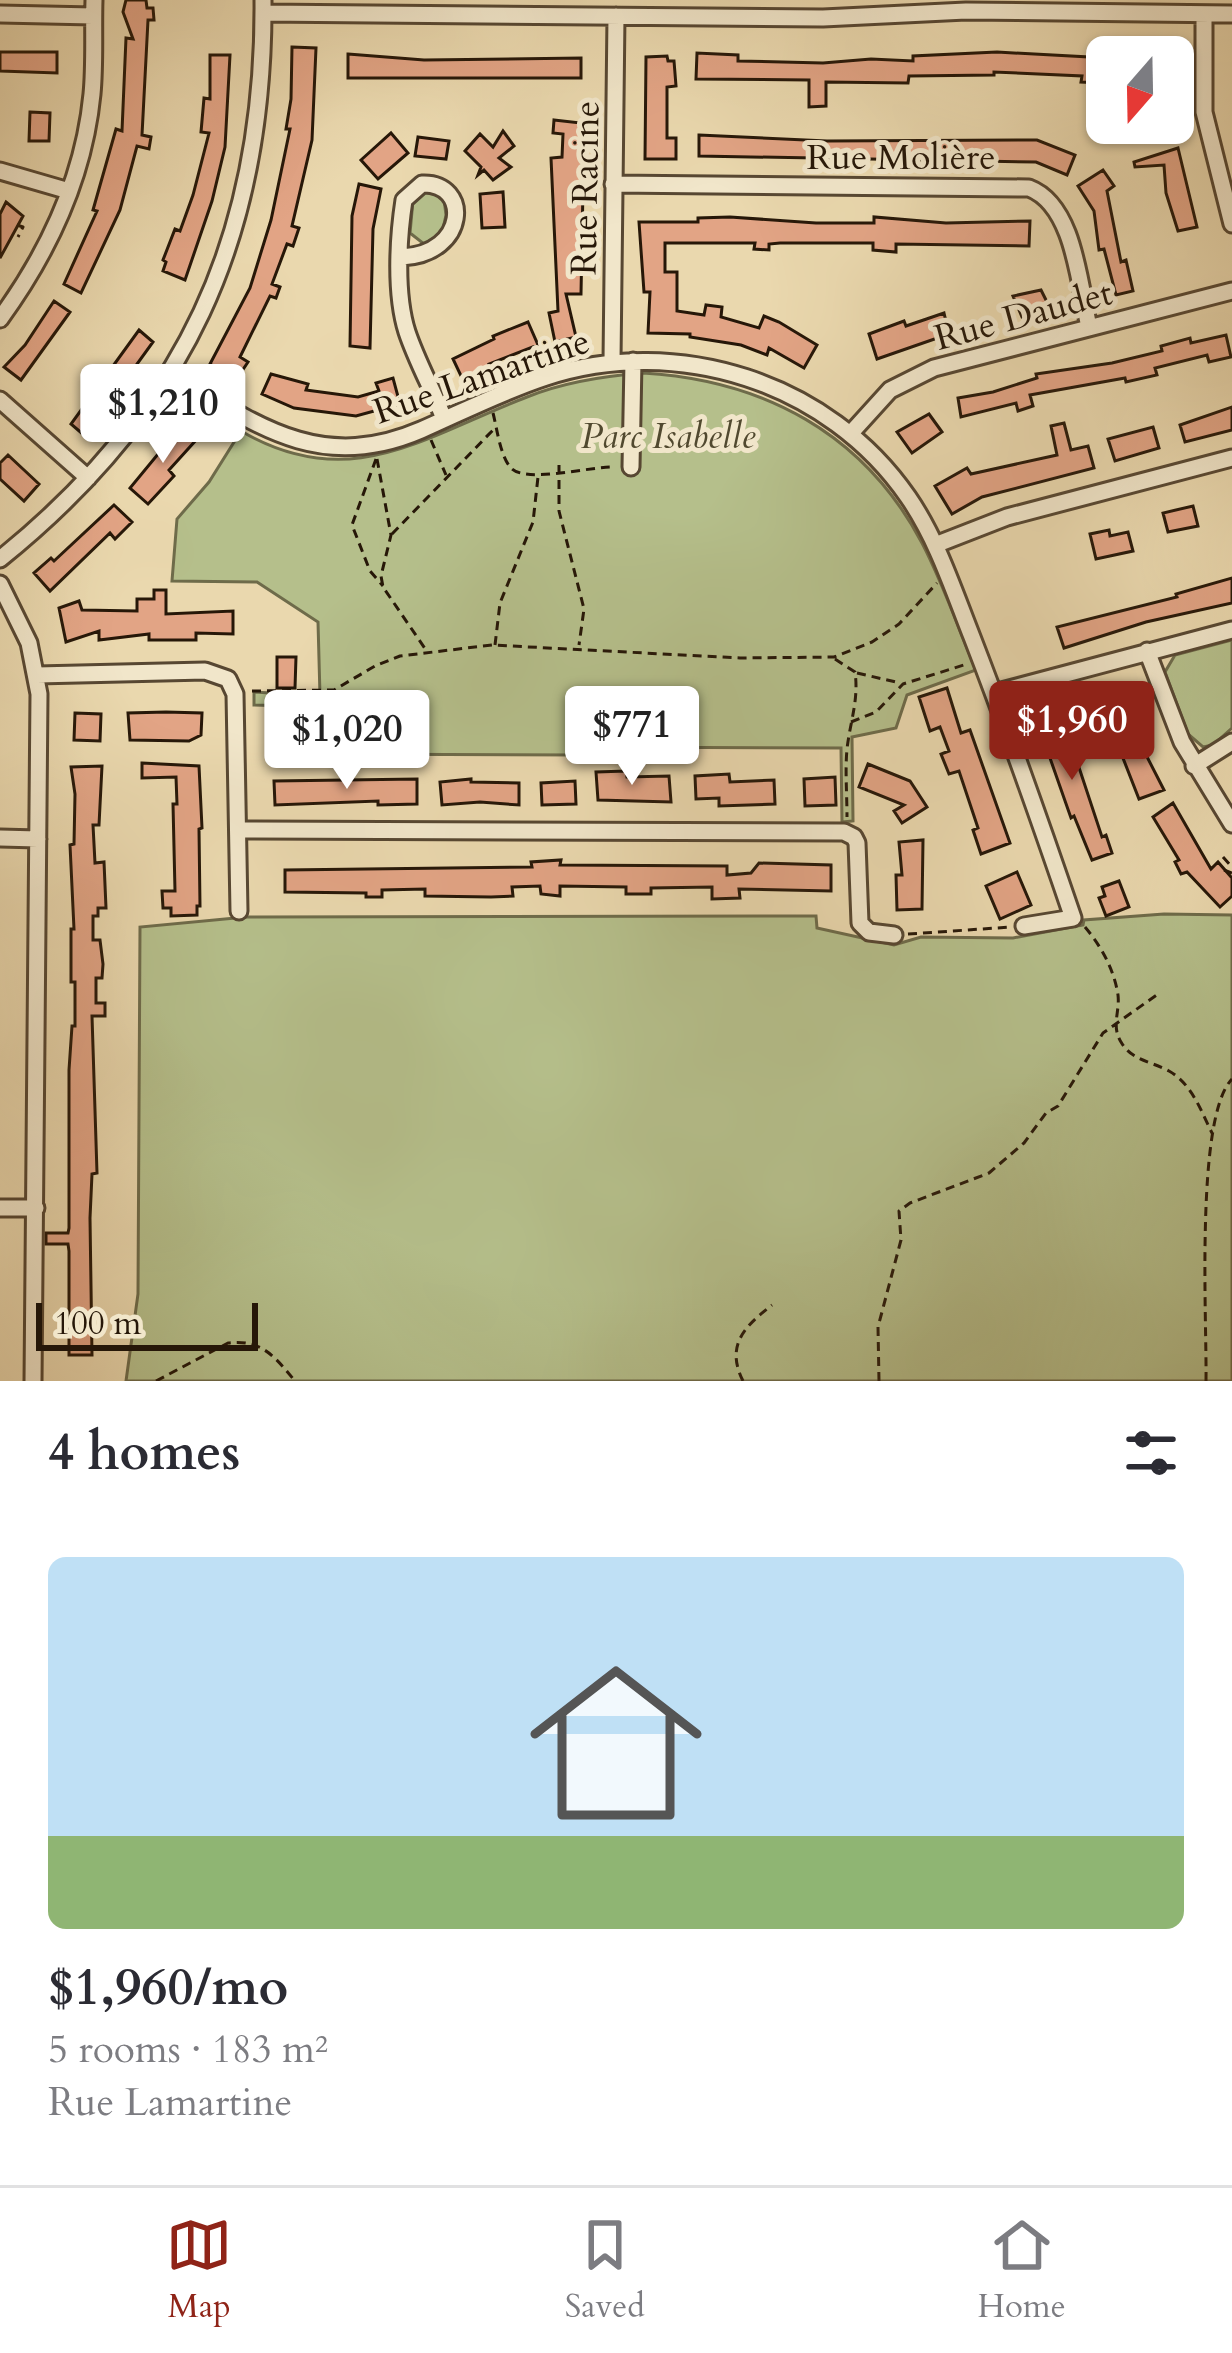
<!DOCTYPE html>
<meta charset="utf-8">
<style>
:root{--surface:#fff;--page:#f7f7f7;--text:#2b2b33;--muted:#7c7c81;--line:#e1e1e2;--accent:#8f2418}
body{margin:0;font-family:Cardo,serif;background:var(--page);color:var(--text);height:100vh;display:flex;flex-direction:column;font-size:45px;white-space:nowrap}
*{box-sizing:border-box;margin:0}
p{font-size:39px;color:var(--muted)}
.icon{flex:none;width:66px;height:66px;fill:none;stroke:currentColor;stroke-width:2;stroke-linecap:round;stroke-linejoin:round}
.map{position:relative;height:1381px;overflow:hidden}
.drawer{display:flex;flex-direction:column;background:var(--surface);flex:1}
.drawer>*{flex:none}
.needle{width:78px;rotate:200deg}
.controls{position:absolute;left:1086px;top:36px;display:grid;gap:24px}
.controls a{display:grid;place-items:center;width:108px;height:108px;border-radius:18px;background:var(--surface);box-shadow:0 3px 9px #0004;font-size:60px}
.scale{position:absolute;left:36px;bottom:30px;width:222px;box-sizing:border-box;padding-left:12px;border:6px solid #261708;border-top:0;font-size:33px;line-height:42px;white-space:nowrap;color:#261708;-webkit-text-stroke:9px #f1e6ca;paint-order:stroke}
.price{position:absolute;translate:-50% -102px;padding:0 27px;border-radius:12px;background:#fff;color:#222;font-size:39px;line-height:78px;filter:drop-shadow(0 3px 6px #0008)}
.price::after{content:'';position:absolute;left:50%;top:72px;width:36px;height:27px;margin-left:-18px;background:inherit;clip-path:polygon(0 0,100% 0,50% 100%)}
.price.active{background:var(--accent);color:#fff}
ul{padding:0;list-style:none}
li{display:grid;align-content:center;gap:24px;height:636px;padding:0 48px}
li span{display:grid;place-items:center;height:372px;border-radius:18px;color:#555}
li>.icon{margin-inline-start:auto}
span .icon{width:216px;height:216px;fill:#fffc;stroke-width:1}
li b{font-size:51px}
h2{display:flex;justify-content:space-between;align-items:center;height:144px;padding:0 48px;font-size:51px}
.tab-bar{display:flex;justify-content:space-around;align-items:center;height:168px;border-top:3px solid var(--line);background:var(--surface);font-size:33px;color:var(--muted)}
.tab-bar a{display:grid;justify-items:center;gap:6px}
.tab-bar .active{color:var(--accent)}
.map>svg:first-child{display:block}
.green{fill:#b5bf8b;stroke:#6e6b4a;stroke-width:3}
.building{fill:#e2a485;stroke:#261708;stroke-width:3}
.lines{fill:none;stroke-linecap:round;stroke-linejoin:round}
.minor-casing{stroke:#574732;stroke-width:21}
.path{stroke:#261708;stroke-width:3;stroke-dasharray:9 6;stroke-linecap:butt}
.minor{stroke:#f1e6ca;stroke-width:15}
.labels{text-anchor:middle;stroke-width:10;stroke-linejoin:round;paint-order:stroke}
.street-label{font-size:36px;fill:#261708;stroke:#f1e6ca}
.park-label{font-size:36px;font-style:italic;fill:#51492f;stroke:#f1e6ca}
</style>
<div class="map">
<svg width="1232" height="1381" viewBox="0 0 1232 1381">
<rect width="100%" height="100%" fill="#ead8ae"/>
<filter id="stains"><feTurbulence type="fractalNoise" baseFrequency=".00167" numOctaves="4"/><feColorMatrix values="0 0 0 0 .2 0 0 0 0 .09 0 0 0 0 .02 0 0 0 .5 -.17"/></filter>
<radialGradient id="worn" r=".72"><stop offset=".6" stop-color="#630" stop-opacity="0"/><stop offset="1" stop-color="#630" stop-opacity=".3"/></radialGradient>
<path class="green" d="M423 191H431L444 199 446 215 442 233 424 244 410 233 413 200Z
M643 373C763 380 864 433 922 543 943 583 958 628 976 670L907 695 896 728 852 737 853 821 842 822 841 748 581 747V755L322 754 320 707 254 705V692L320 696 318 622 257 582 172 581 177 519 209 482 241 431C350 495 425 436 527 397 564 382 603 376 643 373Z
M1232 640V728L1213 745 1203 747 1188 734 1165 672 1175 655Z
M1164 914 1232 915V1381H126L138 1294 140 927 246 917 816 916 817 928 894 945 921 937 1013 938 1083 925 1084 920Z"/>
<path class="building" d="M126 0H146L147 8H153L154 20H148L142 135 151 137 149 149 137 146 120 210 81 293 64 284 97 211 93 210 116 129 122 131 126 38 133 39 123 12Z
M292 47 316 48 312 140 292 226 299 228 293 246 287 244 272 284 280 287 276 298 270 296 240 357 248 362 236 380 210 364 250 288 271 220 290 129H286L291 99Z
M0 52H57V73L0 71Z
M997 52 1107 58V73H1102V83L1081 82 1082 76 994 72V75L909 76 908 83 826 82V106L809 107V80L696 79 697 53 738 55V61L823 63 871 59 913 61V56Z
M348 54 424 60 581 58V78H348Z
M210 55H230L225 147 212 201 185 280 163 271 166 262 163 260 175 229 180 231 193 195 209 133 201 132 204 98 210 99Z
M667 56 668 61H674L676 86 667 87V138H676V159H645L646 57Z
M30 112 50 113 49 141H29Z
M554 120 581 123 583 188 581 294H566L576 337 555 342 549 313 558 311 551 158 562 157 563 134 553 133Z
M503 131 514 146 499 158 511 167 493 180 484 170 478 175 481 167 465 151 480 134 493 147Z
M391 133 408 153 378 179 361 160Z
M699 135 827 141 1037 140 1075 155 1067 175 1036 162 699 156Z
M418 137 449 141 446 159 415 156Z
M1178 148 1197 227 1178 231 1166 193 1164 165 1135 167 1134 162Z
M1103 170 1114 186 1107 191 1121 262 1126 260 1133 291 1116 295 1104 249 1099 250 1094 211 1078 186Z
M359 184 381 189 373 229 370 348 350 346 352 216Z
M503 192 505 227 482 228 480 194Z
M6 202 23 216 0 258V214Z
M730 217 816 223H874V217L946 223 1030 221 1029 246 896 244V252L873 250V243H780L769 244V250L754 249 755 243H665V272H677V311L704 315 706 305 722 307 721 317 759 328 764 316 779 322 817 345 804 368 769 348 767 355 741 345 690 337V334L648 333 650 292H644L639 222H698V218Z
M1041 290 1051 310 1022 317 1013 296Z
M54 301 70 312 21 380 4 367 25 345Z
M944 313 949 334 877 359 869 334 904 321 906 326Z
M528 322 538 345 489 364 491 369 472 378 470 374 462 378 453 359 494 339 493 336Z
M139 330 153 342 85 436 71 424Z
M1226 335 1231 357 1209 362 1207 355 1155 368 1157 375 1126 382 1125 378 1030 395 1033 406 1018 411 1016 403 961 417 958 398 993 392 1037 378 1036 374 1112 363 1162 351 1161 346 1190 338 1191 343Z
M271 374 308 384 306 390 358 397 379 391 376 383 393 378 400 404 356 416 294 408 262 394Z
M1232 407V430L1185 442 1180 425Z
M929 414 942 432 912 453 897 432Z
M1064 423 1071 450 1088 446 1094 468 982 497 952 514 935 486 967 468 971 474 1057 455 1051 426Z
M182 425 197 439 169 470 174 476 148 504 130 488Z
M1153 427 1159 448 1115 461 1108 439Z
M8 455 39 484 24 501 0 479V463Z
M114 505 132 522 115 539 110 533 50 591 34 573 51 558 54 561Z
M1193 506 1198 526 1168 532 1163 513Z
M1109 530 1110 536 1128 532 1133 551 1096 559 1090 534Z
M1232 578V603L1146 622 1064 648 1057 627 1177 597 1176 594Z
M154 590H166V614L233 611V634L196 633V640H149V634L99 640V631L66 642 59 608 79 601 82 610 137 611V599H154Z
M277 657H296L295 688H277Z
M947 688 961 733 970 730 1010 843 981 854 973 830 978 828 959 771 949 774 941 754 949 751 940 727 930 731 919 697Z
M1129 692 1148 745 1142 747 1164 790 1139 799 1121 753 1126 752 1110 699Z
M302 708 304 755 269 756 268 735H275L274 709Z
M1060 710 1102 837 1106 835 1112 853 1092 860 1074 816 1071 818 1036 718Z
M166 712 202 713 201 735 189 741 130 740 128 713Z
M75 713 101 714 100 741 74 740Z
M142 763 199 766 202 828 199 829 200 906H197V915L171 916V908H163L162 891H175L173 804H177L176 777 142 778Z
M868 764 910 781 927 807 902 823 894 811 904 805 859 787Z
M102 766 99 825H93L95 863 104 862 106 908H98V916H93V940H100L103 964 102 978H96V1003H105V1016H92L97 1173 92 1174 90 1218 92 1355H69V1251L68 1244H46V1233H68L69 1228V1070L72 1026H75V982H71V929H74L70 845 74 844 75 794 71 767Z
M626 771 627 777 669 776 671 802 598 800 596 772Z
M729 774 730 782 774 780 775 804 719 806V798L696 799 695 776Z
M835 777 836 805 805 806 804 779Z
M417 779V804L378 805V801L275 805 274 781Z
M471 779V782L519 783V805L480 802 442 805 440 782Z
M575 781 576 804 542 805 541 783Z
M1173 803 1211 869 1218 862 1232 878V896L1220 907 1187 872 1181 874 1175 862 1179 860 1153 817Z
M923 840 922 909 897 910 896 875H902L899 842Z
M561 860 560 865 727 866V875L751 873 759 863 831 865V891L739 889 740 898 712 899V887L651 888V894H626V887L560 886V896L541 894 540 886 512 887 513 896 491 897 425 896V889L382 890V897H366V893L285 892V870L532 867 531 862Z
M1017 872 1031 905 1000 919 986 886Z
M1119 881 1129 907 1106 916 1099 898 1105 896 1102 887Z"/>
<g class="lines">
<g class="minor-casing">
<path id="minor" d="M263 13 823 18 966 11 1232 14
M0 14 93 16
M1204 14V112L1232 224
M0 171 69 191
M613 184 1029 188C1074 205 1079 283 1089 327
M402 257C468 254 471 182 422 184L404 200C398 239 395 294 407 332 417 362 433 390 444 419
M0 319C48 253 84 177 92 94 95 63 93 31 94 0
M612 361 616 16
M170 372C254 424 319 474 421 430 462 412 503 391 546 377 677 334 829 382 908 497 937 539 953 589 972 637 1008 730 1041 824 1073 918L1024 926
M0 400 88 478
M851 433 890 390 934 368 1232 291
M631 467 633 361
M935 545 1007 517 1232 458
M0 559C185 410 265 237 263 0
M0 584 29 643 39 694 33 1381
M1147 651 1182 742 1232 824
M37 675 205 671 228 679 235 694 239 911
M994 693 1232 630
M1194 766 1232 742
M238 830 844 832 854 837 857 843 860 923 869 932 894 935
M0 838 38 839
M0 1208H36"/>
</g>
<path class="path" d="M17 225 23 227 18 237
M493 413C497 428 500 456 511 468 526 484 591 466 615 467
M431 440 446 475
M376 459 352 525 370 571 383 586
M377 459 391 535 381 576 383 587 426 650
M559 465V511L584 609 579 645
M392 534 494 429
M495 645 500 603 533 522 538 477
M835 659 855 672C859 700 850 722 847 749 845 771 847 794 847 817
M857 673 900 683
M252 691 334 690 375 666 400 656 492 645 740 658 834 657 872 642 899 624 937 583
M851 722 876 712 903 684 967 664
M1223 857 1232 867
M1224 870 1232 873
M1085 927C1101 946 1114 969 1118 995 1120 1012 1111 1026 1121 1042 1132 1061 1151 1061 1169 1071 1192 1084 1201 1111 1212 1133
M908 934 1012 927
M156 1381 228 1343C262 1339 275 1357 295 1381
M743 1381C725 1345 745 1326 772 1305
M879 1381 878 1327 901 1240 899 1211 910 1203 989 1173 1024 1143 1046 1113 1058 1106 1103 1033 1158 994
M1206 1381C1207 1321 1195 1117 1232 1079"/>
<use href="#minor" class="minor"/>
</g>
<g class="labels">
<g class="street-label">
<text x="901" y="169">Rue Molière</text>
<text transform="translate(584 188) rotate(-89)" y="13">Rue Racine</text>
<text transform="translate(1023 314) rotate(-15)" y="13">Rue Daudet</text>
<text transform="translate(481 375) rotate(-19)" y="13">Rue Lamartine</text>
</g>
<g class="park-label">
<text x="668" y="448">Parc Isabelle</text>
</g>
</g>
<rect width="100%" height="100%" filter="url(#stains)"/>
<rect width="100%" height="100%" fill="url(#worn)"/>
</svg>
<div class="controls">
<a><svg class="needle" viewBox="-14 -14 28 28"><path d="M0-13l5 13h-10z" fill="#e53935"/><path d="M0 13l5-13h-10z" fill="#7c7c81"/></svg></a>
</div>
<div class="scale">100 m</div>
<b class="price" style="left:163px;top:466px">$1,210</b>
<b class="price active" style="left:1072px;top:783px">$1,960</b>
<b class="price" style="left:632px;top:788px">$771</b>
<b class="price" style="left:347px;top:792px">$1,020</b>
</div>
<section class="drawer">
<h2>4 homes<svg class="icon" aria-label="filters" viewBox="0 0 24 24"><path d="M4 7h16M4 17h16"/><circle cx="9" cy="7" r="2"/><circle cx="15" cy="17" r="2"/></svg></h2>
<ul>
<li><span style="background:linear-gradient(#bfe0f5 75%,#8fb573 0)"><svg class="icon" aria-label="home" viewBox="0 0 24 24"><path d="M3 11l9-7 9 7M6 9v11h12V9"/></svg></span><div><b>$1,960/mo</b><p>5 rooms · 183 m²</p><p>Rue Lamartine</p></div></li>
</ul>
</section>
<nav class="tab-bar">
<a class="active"><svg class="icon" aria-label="map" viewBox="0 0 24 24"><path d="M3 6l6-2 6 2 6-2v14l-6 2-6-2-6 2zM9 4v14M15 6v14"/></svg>Map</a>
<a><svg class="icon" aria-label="saved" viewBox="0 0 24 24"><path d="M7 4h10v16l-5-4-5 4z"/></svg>Saved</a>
<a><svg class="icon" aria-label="home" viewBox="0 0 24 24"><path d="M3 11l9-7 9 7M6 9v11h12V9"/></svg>Home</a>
</nav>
